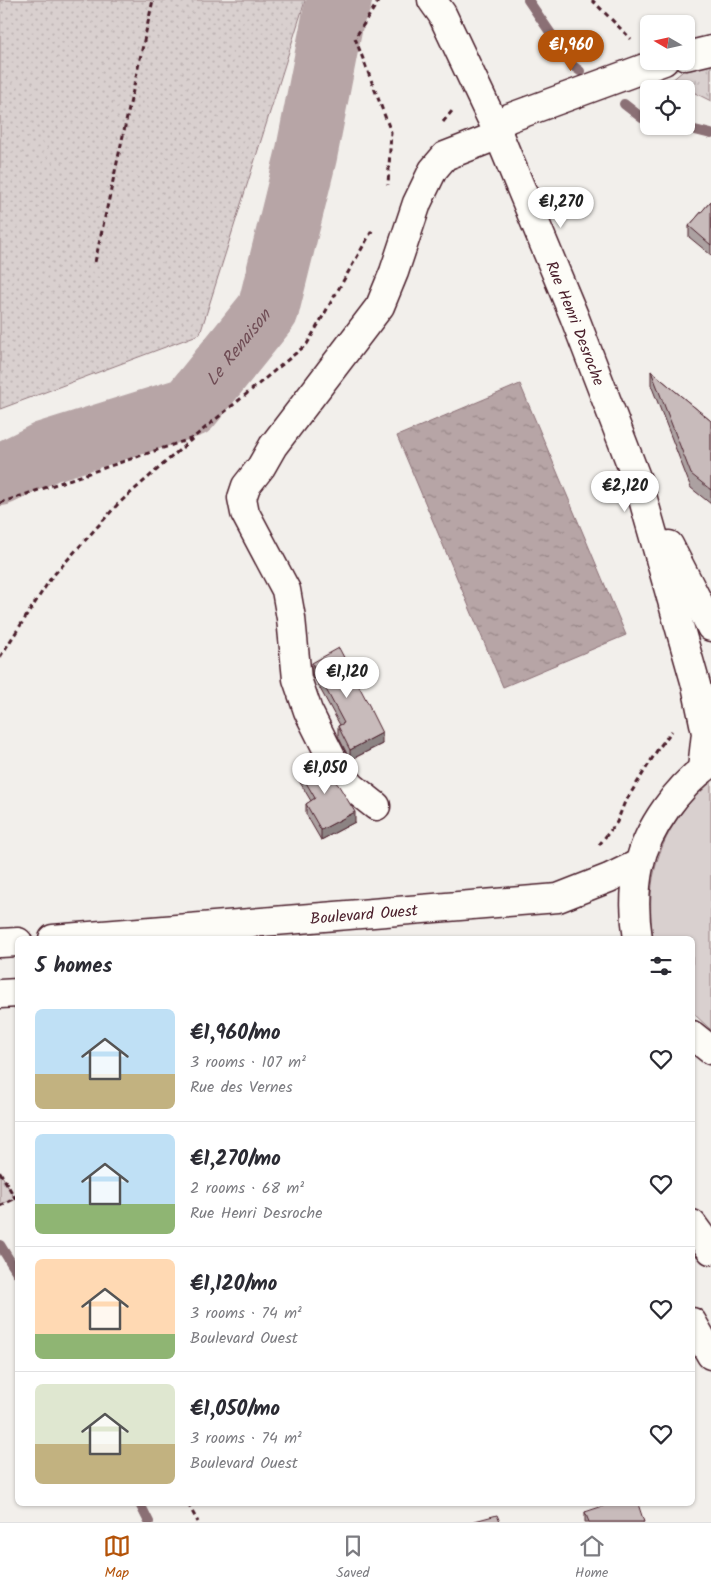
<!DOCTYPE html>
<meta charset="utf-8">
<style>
:root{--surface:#fff;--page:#f2f2f3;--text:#2b2b33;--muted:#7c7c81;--line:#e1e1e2;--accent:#b45309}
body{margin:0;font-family:Kalam,sans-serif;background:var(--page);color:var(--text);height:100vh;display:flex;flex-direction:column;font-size:19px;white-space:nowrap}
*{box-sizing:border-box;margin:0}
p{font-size:16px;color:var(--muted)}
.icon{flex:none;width:28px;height:28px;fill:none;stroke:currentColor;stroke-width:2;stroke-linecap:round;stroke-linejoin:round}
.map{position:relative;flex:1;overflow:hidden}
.side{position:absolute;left:15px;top:936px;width:680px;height:570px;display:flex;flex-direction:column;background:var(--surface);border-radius:8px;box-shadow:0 1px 4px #0004}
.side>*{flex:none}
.needle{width:32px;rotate:279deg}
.controls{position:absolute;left:640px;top:15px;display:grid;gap:10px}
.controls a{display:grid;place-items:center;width:55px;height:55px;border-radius:8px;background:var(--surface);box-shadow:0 1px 4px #0004;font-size:25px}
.price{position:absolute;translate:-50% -42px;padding:0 11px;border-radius:18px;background:#fff;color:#222;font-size:16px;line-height:32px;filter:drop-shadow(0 1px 2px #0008)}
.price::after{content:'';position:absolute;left:50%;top:30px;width:15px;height:11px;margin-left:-8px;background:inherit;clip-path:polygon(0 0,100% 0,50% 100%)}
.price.current{background:var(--accent);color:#fff}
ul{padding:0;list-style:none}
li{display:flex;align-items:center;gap:15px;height:125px;padding:0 20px}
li+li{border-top:1px solid var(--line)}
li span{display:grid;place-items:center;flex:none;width:140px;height:100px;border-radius:8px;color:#555}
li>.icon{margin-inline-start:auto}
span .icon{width:60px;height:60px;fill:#fffc;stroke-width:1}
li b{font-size:21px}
h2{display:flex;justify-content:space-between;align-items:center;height:60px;padding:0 20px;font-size:21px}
.tab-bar{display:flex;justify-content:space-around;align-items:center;height:70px;border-top:1px solid var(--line);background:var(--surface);font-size:14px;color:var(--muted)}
.tab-bar a{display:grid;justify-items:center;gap:2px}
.tab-bar .current{color:var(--accent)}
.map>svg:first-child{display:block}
.grass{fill:#d9d0cf;stroke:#92787d}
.park{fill:url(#park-tufts);stroke:#92787d}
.garden{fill:url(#garden-dots);stroke:#92787d}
.water{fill:url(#water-ripples);stroke:#8b6f75}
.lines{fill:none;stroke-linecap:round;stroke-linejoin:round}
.stream{stroke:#8b6f75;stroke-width:10}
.river{stroke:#b7a5a6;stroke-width:62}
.minor-casing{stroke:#4a1f2b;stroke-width:31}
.major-casing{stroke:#4a1f2b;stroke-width:31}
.path{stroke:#4a1f2b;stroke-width:3;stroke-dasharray:5 4;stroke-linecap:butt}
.minor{stroke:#fdfcf7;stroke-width:28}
.major{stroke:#fdfcf7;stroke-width:28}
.wall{fill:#aca1a1;stroke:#4a1f2b}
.shaded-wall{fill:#8c8383;stroke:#4a1f2b}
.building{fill:#c8bbbb;stroke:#4a1f2b}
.labels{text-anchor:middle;stroke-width:5;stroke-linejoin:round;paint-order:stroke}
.street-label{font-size:16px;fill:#4a1f2b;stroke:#fdfcf7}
.water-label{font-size:18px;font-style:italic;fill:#704e56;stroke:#fdfcf7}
</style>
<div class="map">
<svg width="711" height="1522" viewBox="0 0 711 1522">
<defs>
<pattern id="park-tufts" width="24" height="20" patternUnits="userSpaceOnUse" patternTransform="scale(1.25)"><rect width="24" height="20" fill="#d9d0cf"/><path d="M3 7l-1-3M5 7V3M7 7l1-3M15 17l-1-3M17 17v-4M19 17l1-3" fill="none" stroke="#bcb2b2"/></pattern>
<pattern id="garden-dots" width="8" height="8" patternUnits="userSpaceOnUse" patternTransform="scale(1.25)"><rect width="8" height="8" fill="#d9d0cf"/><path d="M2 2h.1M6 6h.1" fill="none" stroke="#bcb2b2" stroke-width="1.8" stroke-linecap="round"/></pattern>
<pattern id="water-ripples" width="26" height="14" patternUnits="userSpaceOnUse" patternTransform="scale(1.25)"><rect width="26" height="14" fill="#b7a5a6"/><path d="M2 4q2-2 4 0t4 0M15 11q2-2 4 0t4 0" fill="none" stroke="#978687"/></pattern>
</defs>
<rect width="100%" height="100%" fill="#f2efeb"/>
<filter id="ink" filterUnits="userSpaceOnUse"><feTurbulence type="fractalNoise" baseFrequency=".02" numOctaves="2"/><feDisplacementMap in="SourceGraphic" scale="10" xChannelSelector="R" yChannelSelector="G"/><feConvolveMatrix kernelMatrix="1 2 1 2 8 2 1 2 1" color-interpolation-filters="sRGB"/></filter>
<g filter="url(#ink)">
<path class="grass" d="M711 782V1030L693 1013 692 939H653C646 888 654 848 686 807 693 798 703 790 711 782Z"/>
<path class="park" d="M711 48V101L671 81Z
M0 1172 15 1199 0 1204Z"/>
<path class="garden" d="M0 0H305V1L200 334 0 409Z"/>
<path class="water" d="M520 384 626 635 503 687 397 436Z"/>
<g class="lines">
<path class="stream" d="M528 0 573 66 580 71
M624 104 642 118 649 119
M679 126 711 134
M0 1245 18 1274
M140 1504 149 1522"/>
<path class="river" id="s1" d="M0 475 46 452 190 407 268 310 306 156 334 13 341 0"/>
<g class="minor-casing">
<g id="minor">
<path id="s2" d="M432 0 442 14 495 126 574 316 639 485 696 685 706 733 702 769"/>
<path d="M686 56 711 50"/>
<path d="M495 126 509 118 664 61"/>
<path d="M669 545 711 627"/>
<path d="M376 806 352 787 338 771 308 711 297 679 291 618 286 590 245 513 242 498 246 486 261 467 273 446 380 306 394 272 417 203 433 170 445 156 499 135"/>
<path d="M692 1224 711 1250"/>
<path d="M692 1322 711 1355"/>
</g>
</g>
<g class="major-casing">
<g id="major">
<path id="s3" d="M53 939 558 898 609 878 640 863"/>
<path d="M638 939C634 914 634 890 639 866 647 828 679 785 711 763"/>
<path d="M0 943 18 942"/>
<path d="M0 994 18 993"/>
<path d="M692 1035 711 1050"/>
</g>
</g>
<path class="path" d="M379 0 355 38 391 132 388 185
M592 0 631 39
M443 122 452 111
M95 262 153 0
M0 503 193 438 307 344 373 229
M0 657 51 578 118 504 192 439
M599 845 617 822 624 804 658 749 672 731
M0 1172 18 1203
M0 1206 18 1197
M188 1504 198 1522"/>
<use href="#minor" class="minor"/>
<use href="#major" class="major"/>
</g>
<path class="wall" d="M711 201V255L689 237V226Z
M651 371 711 421V504L691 488 651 385Z
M312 663 371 713 382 744 350 760 338 736V726L340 725 312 674Z
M324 768 355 822 321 840 306 814V804L311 801 298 779V769Z
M585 1512 644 1522H585Z"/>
<path class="shaded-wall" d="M382 733V744L350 760V750Z
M355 812V822L321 840V830Z"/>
<path class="building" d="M711 201V245L689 226Z
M651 371 711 421V490L691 474Z
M339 648 371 709H370L382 733 350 750 338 726 344 723 312 663Z
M318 756 324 768 339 786 355 812 321 830 306 804 315 798 298 769Z
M609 1504H638L644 1522H589L585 1512Z
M497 1515 500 1522H471Z"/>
</g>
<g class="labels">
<g class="street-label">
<text dy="6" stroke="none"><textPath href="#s2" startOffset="354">Rue Henri Desroche</textPath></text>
<text dy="6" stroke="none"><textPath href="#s3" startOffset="312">Boulevard Ouest</textPath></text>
</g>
<g class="water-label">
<text dy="6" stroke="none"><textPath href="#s1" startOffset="279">Le Renaison</textPath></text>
</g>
</g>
</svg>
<div class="controls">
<a><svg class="needle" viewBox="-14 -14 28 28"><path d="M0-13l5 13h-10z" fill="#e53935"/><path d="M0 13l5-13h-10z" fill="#7c7c81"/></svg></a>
<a><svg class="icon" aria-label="locate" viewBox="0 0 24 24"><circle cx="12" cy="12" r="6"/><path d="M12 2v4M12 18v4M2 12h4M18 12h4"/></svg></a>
</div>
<b class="price current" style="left:571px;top:72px">€1,960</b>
<b class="price" style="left:561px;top:229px">€1,270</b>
<b class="price" style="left:625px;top:513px">€2,120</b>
<b class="price" style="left:347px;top:699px">€1,120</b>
<b class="price" style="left:325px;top:795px">€1,050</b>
<section class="side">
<h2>5 homes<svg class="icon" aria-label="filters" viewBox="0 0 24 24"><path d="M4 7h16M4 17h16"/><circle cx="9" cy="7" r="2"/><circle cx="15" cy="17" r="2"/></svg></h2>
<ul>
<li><span style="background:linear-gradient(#bfe0f5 65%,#c2b280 0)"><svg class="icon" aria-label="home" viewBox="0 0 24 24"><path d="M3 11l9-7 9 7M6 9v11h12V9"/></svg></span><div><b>€1,960/mo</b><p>3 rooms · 107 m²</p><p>Rue des Vernes</p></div><svg class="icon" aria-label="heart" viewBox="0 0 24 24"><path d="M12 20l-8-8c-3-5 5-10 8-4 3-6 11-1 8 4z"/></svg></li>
<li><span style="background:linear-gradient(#bfe0f5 70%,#8fb573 0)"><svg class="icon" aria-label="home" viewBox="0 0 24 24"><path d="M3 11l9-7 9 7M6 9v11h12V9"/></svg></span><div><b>€1,270/mo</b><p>2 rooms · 68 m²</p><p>Rue Henri Desroche</p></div><svg class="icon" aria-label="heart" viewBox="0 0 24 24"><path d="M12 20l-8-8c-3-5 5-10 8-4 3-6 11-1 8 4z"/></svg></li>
<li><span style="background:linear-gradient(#ffd9b3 75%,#8fb573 0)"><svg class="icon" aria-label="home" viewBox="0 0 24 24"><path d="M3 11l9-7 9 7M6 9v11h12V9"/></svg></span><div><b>€1,120/mo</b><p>3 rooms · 74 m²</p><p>Boulevard Ouest</p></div><svg class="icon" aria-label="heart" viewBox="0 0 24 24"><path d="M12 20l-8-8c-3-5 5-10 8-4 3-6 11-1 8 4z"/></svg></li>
<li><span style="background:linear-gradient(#dfe7d0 60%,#c2b280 0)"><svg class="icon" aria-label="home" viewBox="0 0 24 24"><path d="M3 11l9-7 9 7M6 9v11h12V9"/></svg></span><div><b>€1,050/mo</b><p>3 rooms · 74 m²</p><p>Boulevard Ouest</p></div><svg class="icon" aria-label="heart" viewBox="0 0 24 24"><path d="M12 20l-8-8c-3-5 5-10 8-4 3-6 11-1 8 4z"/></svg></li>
</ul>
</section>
</div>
<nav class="tab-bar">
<a class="current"><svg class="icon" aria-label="map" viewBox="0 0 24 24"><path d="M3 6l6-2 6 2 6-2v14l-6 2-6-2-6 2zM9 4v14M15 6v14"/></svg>Map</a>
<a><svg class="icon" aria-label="saved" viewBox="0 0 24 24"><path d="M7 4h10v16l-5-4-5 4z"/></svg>Saved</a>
<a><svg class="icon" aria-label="home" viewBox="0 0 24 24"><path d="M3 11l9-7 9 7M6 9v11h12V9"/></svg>Home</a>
</nav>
